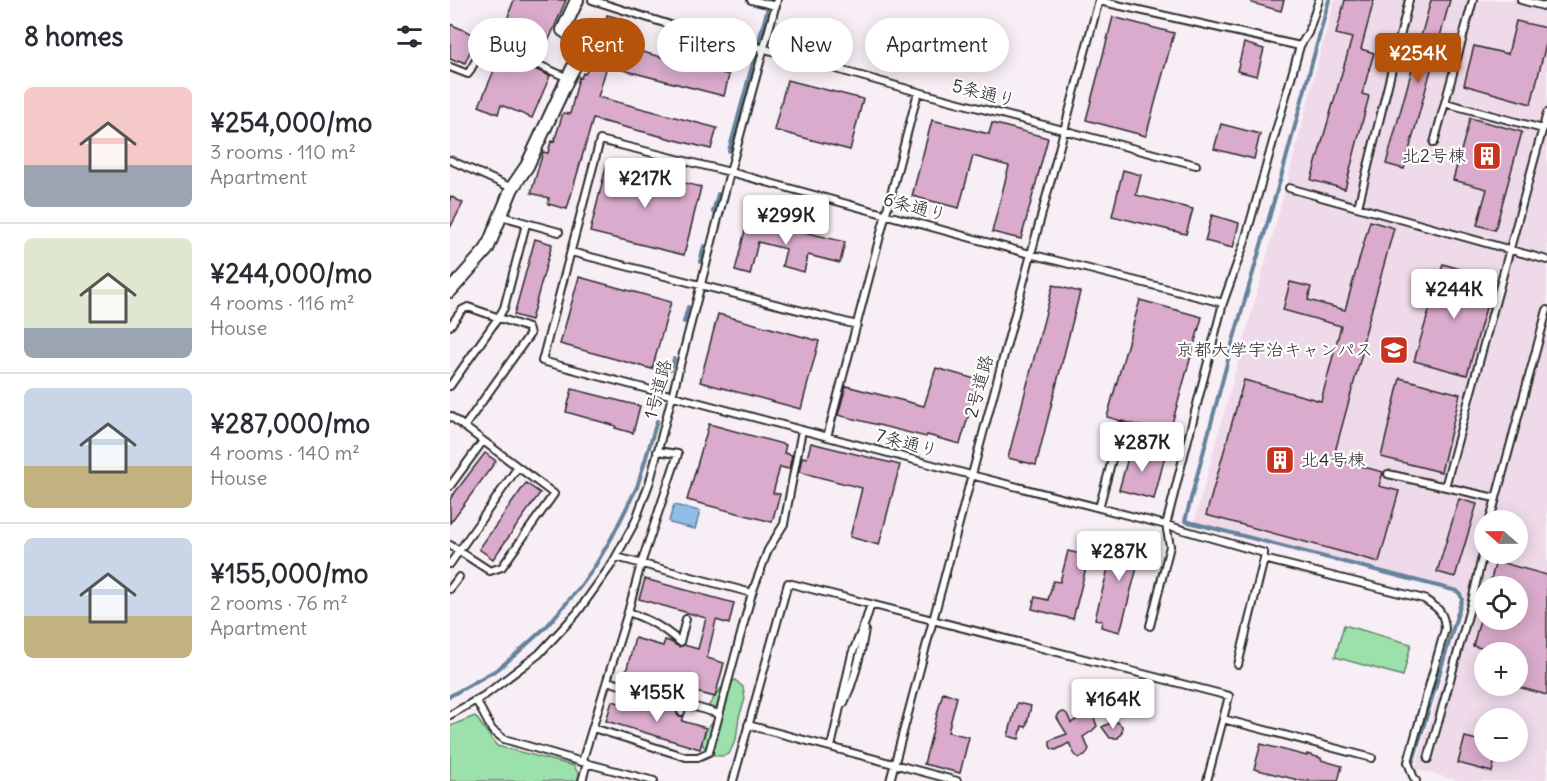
<!DOCTYPE html>
<meta charset="utf-8">
<style>
:root{--surface:#fff;--page:#f7f7f7;--text:#2b2b33;--muted:#7c7c81;--line:#e1e1e2;--accent:#b45309}
body{margin:0;font-family:Delius,"Klee One",sans-serif;background:var(--page);color:var(--text);height:100vh;display:flex;flex-direction:column;font-size:22px;white-space:nowrap}
*{box-sizing:border-box;margin:0}
p{font-size:20px;color:var(--muted)}
.icon{flex:none;width:33px;height:33px;fill:none;stroke:currentColor;stroke-width:2;stroke-linecap:round;stroke-linejoin:round}
.map{position:relative;flex:1;overflow:hidden}
.panel{display:flex;flex-direction:column;background:var(--surface);width:450px}
.panel>*{flex:none}
.banner{position:absolute;left:18px;top:18px;width:570px;height:54px;display:flex;gap:12px}
.needle{width:39px;rotate:290deg}
.tools{position:absolute;left:1024px;top:510px;display:grid;gap:12px}
.tools a{display:grid;place-items:center;width:54px;height:54px;border-radius:50%;background:var(--surface);box-shadow:0 3px 15px #0003;font-size:30px}
.price{position:absolute;translate:-50% -51px;padding:0 14px;border-radius:6px;background:#fff;color:#222;font-size:20px;line-height:39px;filter:drop-shadow(0 2px 3px #0008)}
.price::after{content:'';position:absolute;left:50%;top:36px;width:18px;height:14px;margin-left:-9px;background:inherit;clip-path:polygon(0 0,100% 0,50% 100%)}
.price.selected{background:var(--accent);color:#fff}
ul{padding:0;list-style:none}
li{display:flex;align-items:center;gap:18px;height:150px;padding:0 24px}
li+li{border-top:2px solid var(--line)}
li span{display:grid;place-items:center;flex:none;width:168px;height:120px;border-radius:9px;color:#555}
li>.icon{margin-inline-start:auto}
span .icon{width:72px;height:72px;fill:#fffc;stroke-width:1}
li b{font-size:26px}
h2{display:flex;justify-content:space-between;align-items:center;height:72px;padding:0 24px;font-size:26px}
.tag{padding:0 21px;border-radius:27px;background:var(--surface);box-shadow:0 3px 15px #0003;font-size:21px;line-height:54px}
.tag.selected{background:var(--accent);color:#fff}
main{display:flex;flex:1;min-height:0}
.map>svg:first-child{display:block}
.built{fill:#efdae9;fill-rule:evenodd}
.green{fill:#9ce0ab;stroke:#64866b;stroke-width:1.5}
.water{fill:#8ebee9;stroke:#66839d;stroke-width:1.5}
.lines{fill:none;stroke-linecap:round;stroke-linejoin:round}
.stream{stroke:#66839d;stroke-width:4}
.building{fill:#daabcc;stroke:#2b2b2b;stroke-width:1.5}
.service-casing{stroke:#2b2b2b;stroke-width:10}
.minor-casing{stroke:#2b2b2b;stroke-width:16}
.service{stroke:#fff;stroke-width:6}
.minor{stroke:#fff;stroke-width:12}
.labels{text-anchor:middle;stroke-width:4.5;stroke-linejoin:round;paint-order:stroke}
.street-label{font-size:18px;fill:#2b2b2b;stroke:#fff}
.poi-label{font-size:18px;fill:#2b2b2b;stroke:#fff;text-anchor:end}
</style>
<main>
<section class="panel">
<h2>8 homes<svg class="icon" aria-label="filters" viewBox="0 0 24 24"><path d="M4 7h16M4 17h16"/><circle cx="9" cy="7" r="2"/><circle cx="15" cy="17" r="2"/></svg></h2>
<ul>
<li><span style="background:linear-gradient(#f6c9c9 65%,#9aa5b1 0)"><svg class="icon" aria-label="home" viewBox="0 0 24 24"><path d="M3 11l9-7 9 7M6 9v11h12V9"/></svg></span><div><b>¥254,000/mo</b><p>3 rooms · 110 m²</p><p>Apartment</p></div></li>
<li><span style="background:linear-gradient(#dfe7d0 75%,#9aa5b1 0)"><svg class="icon" aria-label="home" viewBox="0 0 24 24"><path d="M3 11l9-7 9 7M6 9v11h12V9"/></svg></span><div><b>¥244,000/mo</b><p>4 rooms · 116 m²</p><p>House</p></div></li>
<li><span style="background:linear-gradient(#c9d6e8 65%,#c2b280 0)"><svg class="icon" aria-label="home" viewBox="0 0 24 24"><path d="M3 11l9-7 9 7M6 9v11h12V9"/></svg></span><div><b>¥287,000/mo</b><p>4 rooms · 140 m²</p><p>House</p></div></li>
<li><span style="background:linear-gradient(#c9d6e8 65%,#c2b280 0)"><svg class="icon" aria-label="home" viewBox="0 0 24 24"><path d="M3 11l9-7 9 7M6 9v11h12V9"/></svg></span><div><b>¥155,000/mo</b><p>2 rooms · 76 m²</p><p>Apartment</p></div></li>
</ul>
</section>
<div class="map">
<svg width="1097" height="781" viewBox="0 0 1097 781">
<rect width="100%" height="100%" fill="#f8eef5"/>
<filter id="ink" filterUnits="userSpaceOnUse"><feTurbulence type="fractalNoise" baseFrequency=".0167" numOctaves="2"/><feDisplacementMap in="SourceGraphic" scale="12" xChannelSelector="R" yChannelSelector="G"/><feConvolveMatrix kernelMatrix="1 2 1 2 8 2 1 2 1" color-interpolation-filters="sRGB"/></filter>
<g filter="url(#ink)">
<path class="built" d="M884 0H1097V775L1094 781H1009L965 769 1016 607 1014 594 1005 588 859 556 744 523 838 179ZM1035 520H1068V554H1035ZM1035 586H1068V620H1035ZM1035 652H1068V686H1035ZM1035 718H1068V752H1035Z"/>
<path class="green" d="M894 625 961 644 953 676 885 657Z
M285 680 293 687 295 699 289 717 286 739 279 754C265 759 258 754 251 742L258 727 265 720 259 705 270 689Z
M25 716 47 746 124 766 129 775 127 781H0V726Z"/>
<path class="water" d="M224 505 250 511 245 529 220 523 219 521Z"/>
<g class="lines">
<path class="stream" d="M879 0 833 170 783 341 735 521 1007 591 1010 594 1012 599 963 761
M279 151 320 0
M263 212 268 194
M250 262 254 246
M234 322 238 307
M221 369 224 359
M0 696 48 669 65 655 97 626 130 587 145 566 162 537 187 487 207 421"/>
</g>
<path class="building" d="M64 0H116L101 35 89 59 53 43 59 13Z
M802 0H834L831 11 802 3Z
M895 0H924L911 49 924 53 912 94 919 96 895 189 861 180 902 38 886 34Z
M981 0H1000L954 169 936 164Z
M157 15 172 19 173 21 166 45 279 75 274 96 157 66 148 97 267 128 261 149 143 119 117 209 98 204 99 198 81 193 93 152 98 153 101 141 104 142 113 113 120 114 129 77 131 78 133 73 135 74 137 71 143 50 149 52 156 28 154 27Z
M663 17 724 33 696 136 636 120Z
M1066 21 1097 28V40L1081 104 1014 85 1024 46 1058 54Z
M0 24 27 36 15 63 8 60 7 62 0 59Z
M794 43 814 49 807 76 787 71Z
M51 54 100 76 82 118 51 105 48 114 29 106Z
M337 80 413 99 400 150 324 130Z
M1020 118 1072 132 1045 230 1027 225 1037 189 1003 180Z
M482 120 539 134 542 123 598 138 571 239 542 232 559 166 523 156 509 208 462 196Z
M771 124 810 134 804 159 764 149Z
M157 163 251 187 234 255 140 232Z
M673 170 691 175 686 195 743 209 736 234 662 216Z
M0 196 13 203 0 228Z
M762 215 789 223 783 248 755 241Z
M298 218 395 242 390 263 358 255 354 272 332 266 336 249 308 242 300 275 285 271Z
M920 221 944 228 912 345 914 346 883 459 933 472 929 486 949 491 929 562 756 515 794 380 871 401 891 326 833 310 840 282 861 287 858 300 895 310Z
M85 239 102 244 81 320 64 315Z
M993 264 1044 279 1017 375 964 361Z
M129 277 221 302 202 369 110 344Z
M603 285 630 292 586 465 558 458Z
M690 300 752 317 719 434 657 417Z
M268 314 369 341 351 409 250 382Z
M486 368 529 380 510 444 477 435 476 437 388 415 396 386 474 406Z
M950 378 1010 394 991 472 931 457Z
M122 389 190 406 183 433 165 428 166 426 116 412Z
M259 424 336 445 334 453 342 455 339 469 330 467 323 493 330 494 322 522 237 500Z
M361 443 450 465 429 545 400 537 412 488 349 472 352 457 357 458Z
M681 447 715 456 704 499 669 490Z
M35 453 46 461 0 523V499Z
M76 483 90 493 43 559 29 549Z
M1009 499 1027 504 1005 577 987 572Z
M667 534 694 541 670 632 651 627 652 621 645 619Z
M618 551 639 556 623 619 582 609 585 597 598 600 603 581 610 582Z
M1046 561 1097 575V695L1068 687V652H1038L1039 650 1023 646 1030 620H1068V586H1039Z
M195 579 284 603 279 624 266 620 257 658 274 663 265 697 242 691 239 685H235L232 688 207 681 204 677 198 679 176 672 185 638 213 646 215 640 221 642 229 647 234 645 248 649 256 618 189 599Z
M493 692 507 697 498 732 519 737 510 773 474 764Z
M162 701 192 709 193 705 198 707 202 704 226 711 228 716H234L232 721 256 728 250 749 156 721Z
M567 703 581 706 576 727 572 726 569 739 558 736Z
M614 712 617 714 621 723 634 715 640 714 644 718 647 726 642 731 633 737 639 749 635 756 629 758 625 755 619 743 606 750 602 749 600 746V741L603 739 617 734 607 718 609 713Z
M662 722H667L672 726V732L668 738H660L652 727Z
M1015 737 1035 742V752H1044L1043 755 1046 756 1042 772 1008 763Z
M811 744 857 756V754L871 758V760L892 766 888 781H852L804 769Z"/>
<g class="lines">
<g class="service-casing">
<path id="service" d="M142 0 233 29 315 49 468 92 746 165
M301 0 326 6
M1071 0 1097 7
M649 1 850 46 858 33 869 0
M0 67 18 74 30 53 46 46 118 78
M995 103 1093 129
M984 143 1023 0
M0 160 62 188
M839 188 1097 260
M908 207 959 0
M51 216 109 232
M121 252 407 325
M773 303 580 254 280 172 150 140 92 361 521 475 716 525 814 553V559L974 599C988 608 994 611 995 629L958 762 963 776 966 781
M0 326 12 310 18 307 78 328 80 334 14 427
M0 386 48 318 54 308 76 224
M0 416 104 494 52 567 40 571 0 545
M377 437 468 92
M938 474 1045 498
M0 486 33 441
M995 487 1097 113
M649 508 671 426
M1040 520 1097 310
M166 557 302 593
M0 564 68 467
M0 589 9 577
M178 612C200 620 212 627 230 642L236 619
M700 626 720 546 716 525 773 303 794 244 850 46
M788 665 814 559
M157 681 269 714
M26 700 42 730 54 739 132 762 204 781
M197 702 202 682
M394 703C405 679 411 656 415 629
M231 712 237 690
M0 715 35 695 89 654 127 613 162 564 185 522 200 481 280 172 327 0
M773 719 922 758
M298 725 507 781
M143 728 236 757H248L259 752 302 593 318 550 334 524 352 430
M381 747 402 654 416 620 421 604
M978 759 1022 601 1035 544
M132 762 178 612 191 564 228 454 207 451
M132 781 137 763
M283 781 338 583 779 696 757 781
M440 781 649 0"/>
</g>
<g class="minor-casing">
<path id="minor" d="M0 291 37 249 62 188 77 166 118 78 135 45 113 30 127 0"/>
</g>
<use href="#service" class="service"/>
<use href="#minor" class="minor"/>
</g>
</g>
<defs>
<g id="building-square" transform="scale(1.5)"><rect x="-9" y="-9" width="18" height="18" rx="4" fill="#c8321e" stroke="#fff"/><path d="M-4-6H4V6H1V3H-1V6H-4ZM-2.5-4.3h1.7v1.8h-1.7ZM.8-4.3h1.7v1.8H.8ZM-2.5-1h1.7V.8h-1.7ZM.8-1h1.7V.8H.8Z" fill="#fff"/></g>
<g id="university-square" transform="scale(1.5)"><rect x="-9" y="-9" width="18" height="18" rx="4" fill="#c8321e" stroke="#fff"/><path d="M0-5L7-2L0 1L-7-2ZM-4 1L0 2.5L4 1V4Q0 6-4 4Z" fill="#fff"/></g>
</defs>
<g fill-rule="evenodd">
<use href="#building-square" x="1037" y="156"/>
<use href="#university-square" x="944" y="350"/>
<use href="#building-square" x="830" y="460"/>
</g>
<g class="labels">
<g class="street-label">
<text transform="translate(534 93) rotate(14)" y="6">5条通り</text>
<text transform="translate(465 207) rotate(15)" y="6">6条通り</text>
<text transform="translate(529 386) rotate(-75)" y="6">2号道路</text>
<text transform="translate(208 389) rotate(-75)" y="6">1号道路</text>
<text transform="translate(457 443) rotate(15)" y="6">7条通り</text>
</g>
<g class="poi-label">
<text x="1016" y="162">北2号棟</text>
<text x="923" y="356">京都大学宇治キャンパス</text>
<text x="851" y="466" text-anchor="start">北4号棟</text>
</g>
</g>
</svg>
<div class="tools">
<a><svg class="needle" viewBox="-14 -14 28 28"><path d="M0-13l5 13h-10z" fill="#e53935"/><path d="M0 13l5-13h-10z" fill="#7c7c81"/></svg></a>
<a><svg class="icon" aria-label="locate" viewBox="0 0 24 24"><circle cx="12" cy="12" r="6"/><path d="M12 2v4M12 18v4M2 12h4M18 12h4"/></svg></a>
<a>+</a>
<a>−</a>
</div>
<b class="price selected" style="left:968px;top:84px">¥254K</b>
<b class="price" style="left:195px;top:209px">¥217K</b>
<b class="price" style="left:336px;top:246px">¥299K</b>
<b class="price" style="left:1004px;top:320px">¥244K</b>
<b class="price" style="left:692px;top:473px">¥287K</b>
<b class="price" style="left:669px;top:582px">¥287K</b>
<b class="price" style="left:207px;top:723px">¥155K</b>
<b class="price" style="left:663px;top:730px">¥164K</b>
<div class="banner">
<a class="tag">Buy</a>
<a class="tag selected">Rent</a>
<a class="tag">Filters</a>
<a class="tag">New</a>
<a class="tag">Apartment</a>
</div>
</div>
</main>
